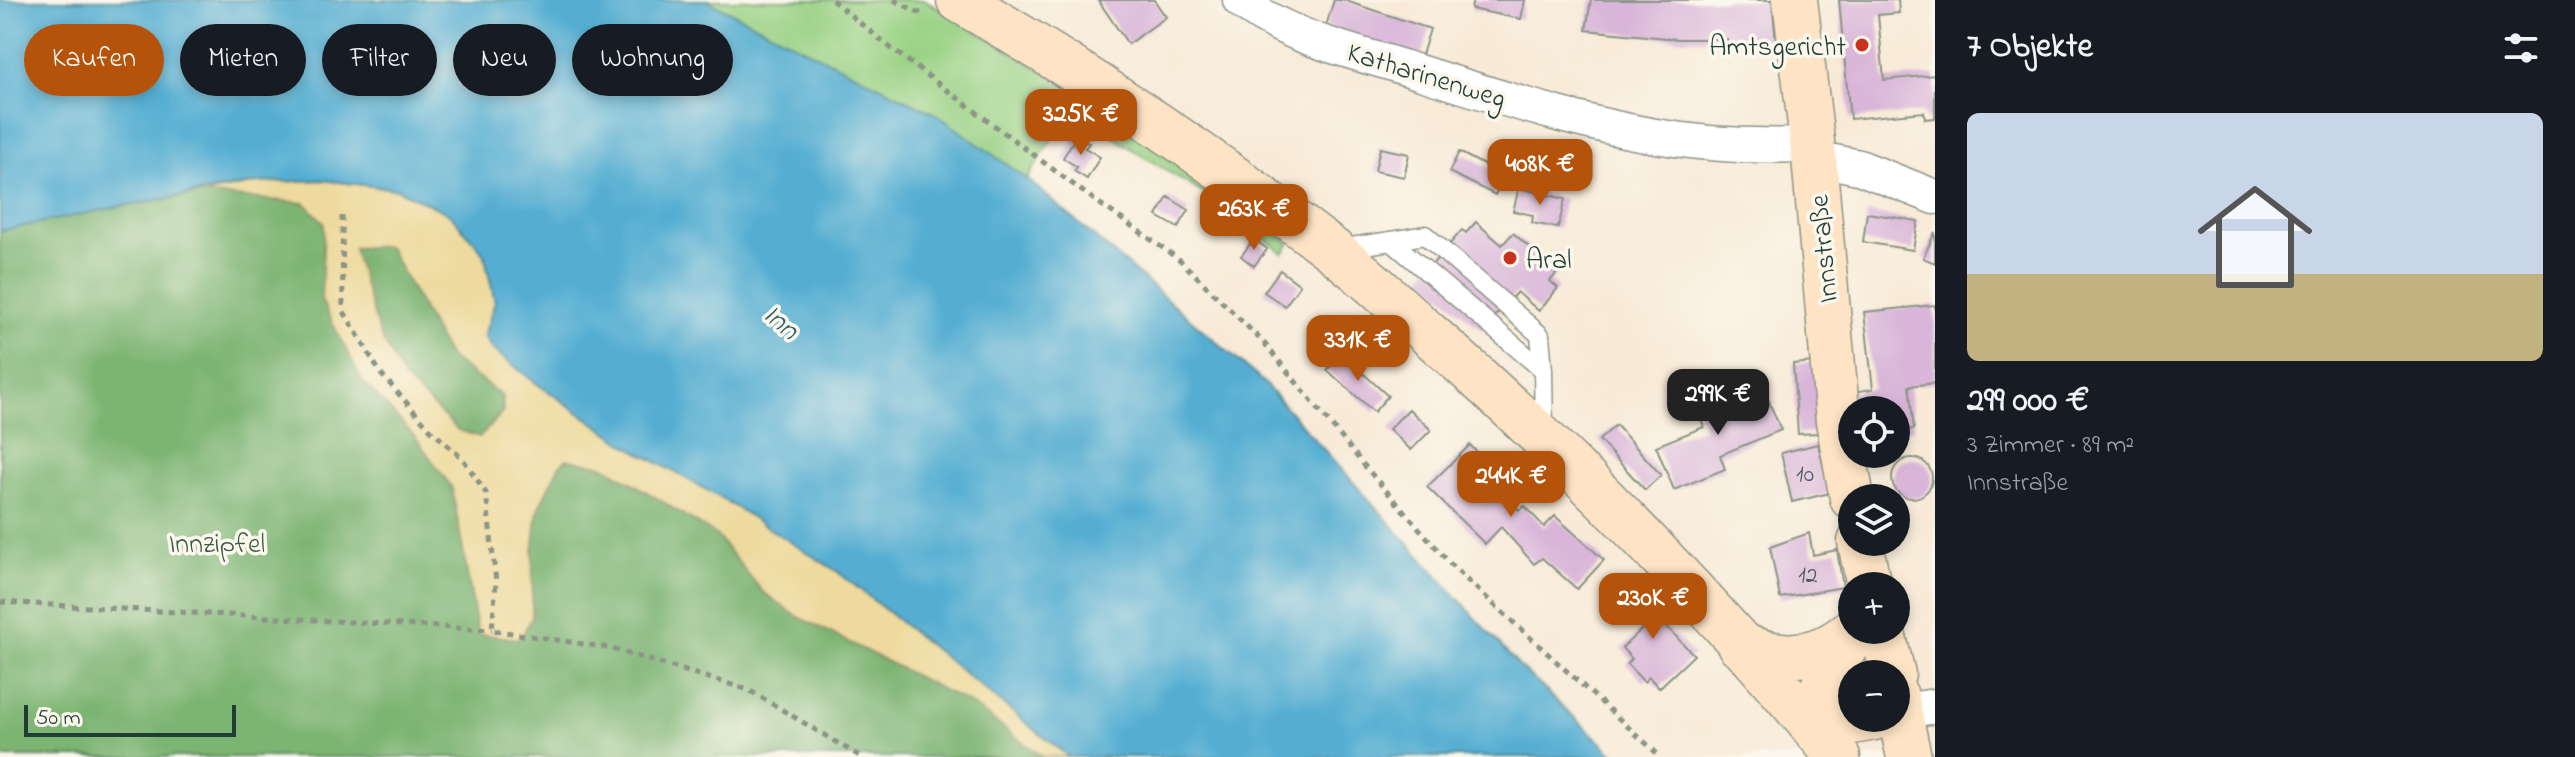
<!DOCTYPE html>
<html lang="de">
<meta charset="utf-8">
<style>
:root{--surface:#171b24;--page:#242831;--text:#f1f3f6;--muted:#9ea1a6;--line:#363941;--accent:#b45309}
body{margin:0;font-family:"Indie Flower",sans-serif;background:var(--page);color:var(--text);height:100vh;display:flex;flex-direction:column;font-size:30px;white-space:nowrap}
*{box-sizing:border-box;margin:0}
p{font-size:26px;color:var(--muted)}
.icon{flex:none;width:44px;height:44px;fill:none;stroke:currentColor;stroke-width:2;stroke-linecap:round;stroke-linejoin:round}
.map{position:relative;flex:1;overflow:hidden}
.drawer{display:flex;flex-direction:column;background:var(--surface);width:640px}
.drawer>*{flex:none}
.top-card{position:absolute;left:24px;top:24px;width:760px;height:72px;display:flex;gap:16px}
.controls{position:absolute;left:1838px;top:396px;display:grid;gap:16px}
.controls a{display:grid;place-items:center;width:72px;height:72px;border-radius:50%;background:var(--surface);box-shadow:0 4px 12px #0003;font-size:40px}
.scale{position:absolute;left:24px;bottom:20px;width:212px;box-sizing:border-box;padding-left:8px;border:4px solid #1f3d34;border-top:0;font-size:22px;line-height:28px;white-space:nowrap;color:#1f3d34;-webkit-text-stroke:6px #fbf7ec;paint-order:stroke}
.price{position:absolute;translate:-50% -68px;padding:0 18px;border-radius:16px;background:var(--accent);color:#fff;font-size:26px;line-height:52px;filter:drop-shadow(0 2px 4px #0008)}
.price::after{content:'';position:absolute;left:50%;top:48px;width:24px;height:18px;margin-left:-12px;background:inherit;clip-path:polygon(0 0,100% 0,50% 100%)}
.price.selected{background:#222;color:#fff}
ul{padding:0;list-style:none}
li{display:grid;align-content:center;gap:16px;height:424px;padding:0 32px}
li+li{border-top:2px solid var(--line)}
li span{display:grid;place-items:center;height:248px;border-radius:12px;color:#555}
li>.icon{margin-inline-start:auto}
span .icon{width:144px;height:144px;fill:#fffc;stroke-width:1}
li b{font-size:34px}
h2{display:flex;justify-content:space-between;align-items:center;height:96px;padding:0 32px;font-size:34px}
.tag{padding:0 28px;border-radius:36px;background:var(--surface);box-shadow:0 4px 12px #0003;font-size:28px;line-height:72px}
.tag.selected{background:var(--accent);color:#fff}
main{display:flex;flex:1;min-height:0}
.map>svg:first-child{display:block}
.green{fill:#9ad285;stroke:#5c885c;stroke-width:2}
.forest{fill:#7bb472;stroke:#4d7853;stroke-width:2}
.sand{fill:#eeda9e;stroke:#868c69;stroke-width:2;fill-rule:evenodd}
.water{fill:#55aed2;stroke:#3a7683;stroke-width:2}
.building{fill:#d9b6d9}
.lines{fill:none;stroke-linecap:round;stroke-linejoin:round}
.lane-casing{stroke:#8c9486;stroke-width:21}
.street-casing{stroke:#8c9486;stroke-width:37}
.secondary-casing{stroke:#8c9486;stroke-width:47}
.path{stroke:#8c9486;stroke-width:5;stroke-dasharray:6 6;stroke-linecap:butt}
.lane{stroke:#fff;stroke-width:18}
.street{stroke:#fff;stroke-width:34}
.secondary{stroke:#fee4c5;stroke-width:44}
.poi-dot{fill:#c8321e;stroke:#fbf7ec;stroke-width:3}
.labels{text-anchor:middle;stroke-width:7;stroke-linejoin:round;paint-order:stroke}
.number-label{font-size:24px;fill:#4e5b5d}
.poi-label{font-size:28px;fill:#1f3d34;stroke:#fbf7ec;text-anchor:end}
.street-label{font-size:28px;fill:#1f3d34;stroke:#fbf7ec}
.park-label{font-size:28px;fill:#385b44;stroke:#fbf7ec}
.water-label{font-size:30px;font-style:italic;fill:#2f5f63;stroke:#fbf7ec}
</style>
<main>
<div class="map">
<svg width="1935" height="757" viewBox="0 0 1935 757">
<rect width="100%" height="100%" fill="#fbf7ec"/>
<filter id="ink" filterUnits="userSpaceOnUse"><feTurbulence type="fractalNoise" baseFrequency=".0125" numOctaves="2"/><feDisplacementMap in="SourceGraphic" scale="16" xChannelSelector="R" yChannelSelector="G"/><feConvolveMatrix kernelMatrix="1 2 1 2 8 2 1 2 1" color-interpolation-filters="sRGB"/></filter>
<filter id="wash" filterUnits="userSpaceOnUse"><feTurbulence type="fractalNoise" baseFrequency=".006" numOctaves="4" result="noise"/><feDisplacementMap in="SourceGraphic" scale="32" xChannelSelector="R" yChannelSelector="G"/><feGaussianBlur stdDeviation="1.8" result="paint"/><feColorMatrix in="noise" values="0 0 0 0 0 0 0 0 0 0 0 0 0 0 0 0 0 1.4 0 .05"/><feComposite in="paint" operator="in"/></filter>
<g filter="url(#wash)">
<rect width="100%" height="100%" fill="#f8ead7"/>
<path class="green" d="M706 0H925L1079 93 1290 243 1283 253 1231 211 1070 110 1027 179 936 114Z"/>
<path class="forest" d="M202 194 306 203 324 223V254L415 437 452 488 478 633 533 552 538 509 559 466 567 459 605 466 716 535 762 591 795 615 969 703 1043 757H0V231L127 205Z
M388 246 449 357 502 396 503 411 480 437 458 430 404 379 380 335 352 248Z"/>
<path class="sand" d="M322 180 397 189 450 214 484 253 495 302 484 335 536 383 628 446 724 500 838 572 1069 757H1043L969 703 795 615 762 591 716 535 605 466 567 459 559 466 538 509 533 552 532 617 520 639 478 634 452 488 415 437 362 381 321 300 324 223 305 203 202 194 258 183ZM388 246 449 357 502 396 503 412 480 437 458 430 404 379 380 335 353 248Z"/>
<path class="water" d="M0 0H706L936 114 1027 179 1262 381 1518 665 1617 757H1069L838 572 724 500 628 446 536 383 491 348 484 336 495 302 484 253 450 214 397 189 322 180 258 183 127 205 0 231Z"/>
<g id="blocks">
<path class="building" d="M1098 0H1154L1166 17 1128 44Z
M1334 0H1343L1430 29 1421 58 1326 26Z
M1473 0H1525L1521 19 1471 9Z
M1591 0H1772L1776 43 1728 46 1727 39H1677L1586 30Z
M1839 0H1898L1899 13 1878 15 1884 80 1935 75V118L1925 119 1924 112 1850 119Z
M1076 136 1089 143 1085 148 1100 157 1087 179 1074 171 1077 167 1063 158Z
M1380 148 1409 154 1404 177 1375 171Z
M1459 152 1505 176 1495 195 1449 172Z
M1519 188 1565 199 1558 228 1532 223 1533 215 1513 211Z
M1168 197 1189 210 1178 228 1157 216Z
M1867 213 1918 221 1913 250 1863 242Z
M1476 222 1502 245 1513 233 1558 272 1550 281 1558 288 1539 311 1517 292 1482 330 1421 277 1462 230 1466 233Z
M1935 232V263L1923 258Z
M1254 239 1267 249 1254 266 1241 256Z
M1280 270 1300 285 1285 306 1264 292Z
M1935 305V383L1909 386 1914 429 1896 431V410H1854L1852 392 1873 389 1864 312Z
M1355 317 1377 337 1360 356 1337 336Z
M1342 354 1388 396 1374 412 1327 370Z
M1814 362 1819 433 1798 434 1793 364Z
M1762 385 1781 430 1720 455 1725 469 1674 490 1656 446 1704 427 1698 411Z
M1409 409 1431 430 1411 450 1389 429Z
M1616 425 1661 475 1645 490 1599 440Z
M1818 444 1830 493 1792 502 1781 453Z
M1470 445 1494 470 1487 477 1519 510 1525 506 1544 527 1555 516 1604 560 1577 589 1542 558 1534 564 1501 527 1485 544 1427 487Z
M1892 478a20 20 0 1 1 40 0a20 20 0 1 1-40 0Z
M1809 533 1813 555 1837 550 1843 587 1780 598 1770 547Z
M1639 584 1662 609 1656 616 1694 655 1659 688 1649 677 1644 682 1627 664 1632 659 1622 648 1644 627 1620 602Z"/>
</g>
</g>
<g filter="url(#ink)">
<use href="#blocks" fill-opacity="0" stroke="#8c9486" stroke-width="2"/>
<g class="lines">
<g class="lane-casing">
<path id="lane" d="M1391 241 1425 235 1540 335 1543 370
M1338 249 1391 241 1543 370 1544 432"/>
</g>
<g class="street-casing">
<path id="street" d="M1240 0C1280 34 1346 50 1396 65 1489 94 1595 130 1691 141 1731 146 1772 146 1812 145
M1814 158 1859 167 1935 197
M1898 712 1935 706"/>
</g>
<g class="secondary-casing">
<path id="secondary" d="M959 0C1088 75 1212 159 1331 249 1366 275 1398 307 1431 336 1578 464 1714 607 1838 757
M1795 0 1814 158 1838 421 1852 498
M1860 542 1869 586
M1882 630 1893 674
M1739 644C1779 661 1818 661 1852 630
M1896 696 1909 757
M1812 725 1817 698 1855 630
M1812 725H1836L1874 718"/>
</g>
<path class="path" d="M832 0 892 49 1086 194 1180 260 1265 344 1368 470 1454 568 1661 757
M894 0 926 16
M342 216 343 310 381 374 431 430 463 459 486 493 496 582 492 630 609 648 749 690 861 757
M0 602 492 630"/>
<use href="#lane" class="lane"/>
<use href="#street" class="street"/>
<use href="#secondary" class="secondary"/>
</g>
</g>
<g class="poi-dot">
<circle cx="1862" cy="45" r="8"/>
<circle cx="1510" cy="258" r="8"/>
</g>
<g class="labels">
<g class="number-label">
<text x="1805" y="481">10</text>
<text x="1808" y="582">12</text>
</g>
<g class="poi-label">
<text x="1846" y="55">Amtsgericht</text>
<text x="1526" y="268" text-anchor="start">Aral</text>
</g>
<g class="street-label">
<text transform="translate(1427 74) rotate(17)" y="10">Katharinenweg</text>
<text transform="translate(1822 249) rotate(-95)" y="10">Innstraße</text>
</g>
<g class="park-label">
<text x="217" y="552">Innzipfel</text>
</g>
<g class="water-label">
<text transform="translate(782 321) rotate(42)" y="10">Inn</text>
</g>
</g>
</svg>
<div class="controls">
<a><svg class="icon" aria-label="locate" viewBox="0 0 24 24"><circle cx="12" cy="12" r="6"/><path d="M12 2v4M12 18v4M2 12h4M18 12h4"/></svg></a>
<a><svg class="icon" aria-label="layers" viewBox="0 0 24 24"><path d="M12 4l9 5-9 5-9-5zM3 14l9 5 9-5"/></svg></a>
<a>+</a>
<a>−</a>
</div>
<div class="scale">50 m</div>
<b class="price" style="left:1081px;top:157px">325K €</b>
<b class="price" style="left:1540px;top:207px">408K €</b>
<b class="price" style="left:1254px;top:252px">263K €</b>
<b class="price" style="left:1358px;top:383px">331K €</b>
<b class="price selected" style="left:1718px;top:437px">299K €</b>
<b class="price" style="left:1511px;top:519px">244K €</b>
<b class="price" style="left:1653px;top:641px">230K €</b>
<div class="top-card">
<a class="tag selected">Kaufen</a>
<a class="tag">Mieten</a>
<a class="tag">Filter</a>
<a class="tag">Neu</a>
<a class="tag">Wohnung</a>
</div>
</div>
<section class="drawer">
<h2>7 Objekte<svg class="icon" aria-label="filters" viewBox="0 0 24 24"><path d="M4 7h16M4 17h16"/><circle cx="9" cy="7" r="2"/><circle cx="15" cy="17" r="2"/></svg></h2>
<ul>
<li><span style="background:linear-gradient(#c9d6e8 65%,#c2b280 0)"><svg class="icon" aria-label="home" viewBox="0 0 24 24"><path d="M3 11l9-7 9 7M6 9v11h12V9"/></svg></span><div><b>299 000 €</b><p>3 Zimmer · 89 m²</p><p>Innstraße</p></div></li>
</ul>
</section>
</main>
